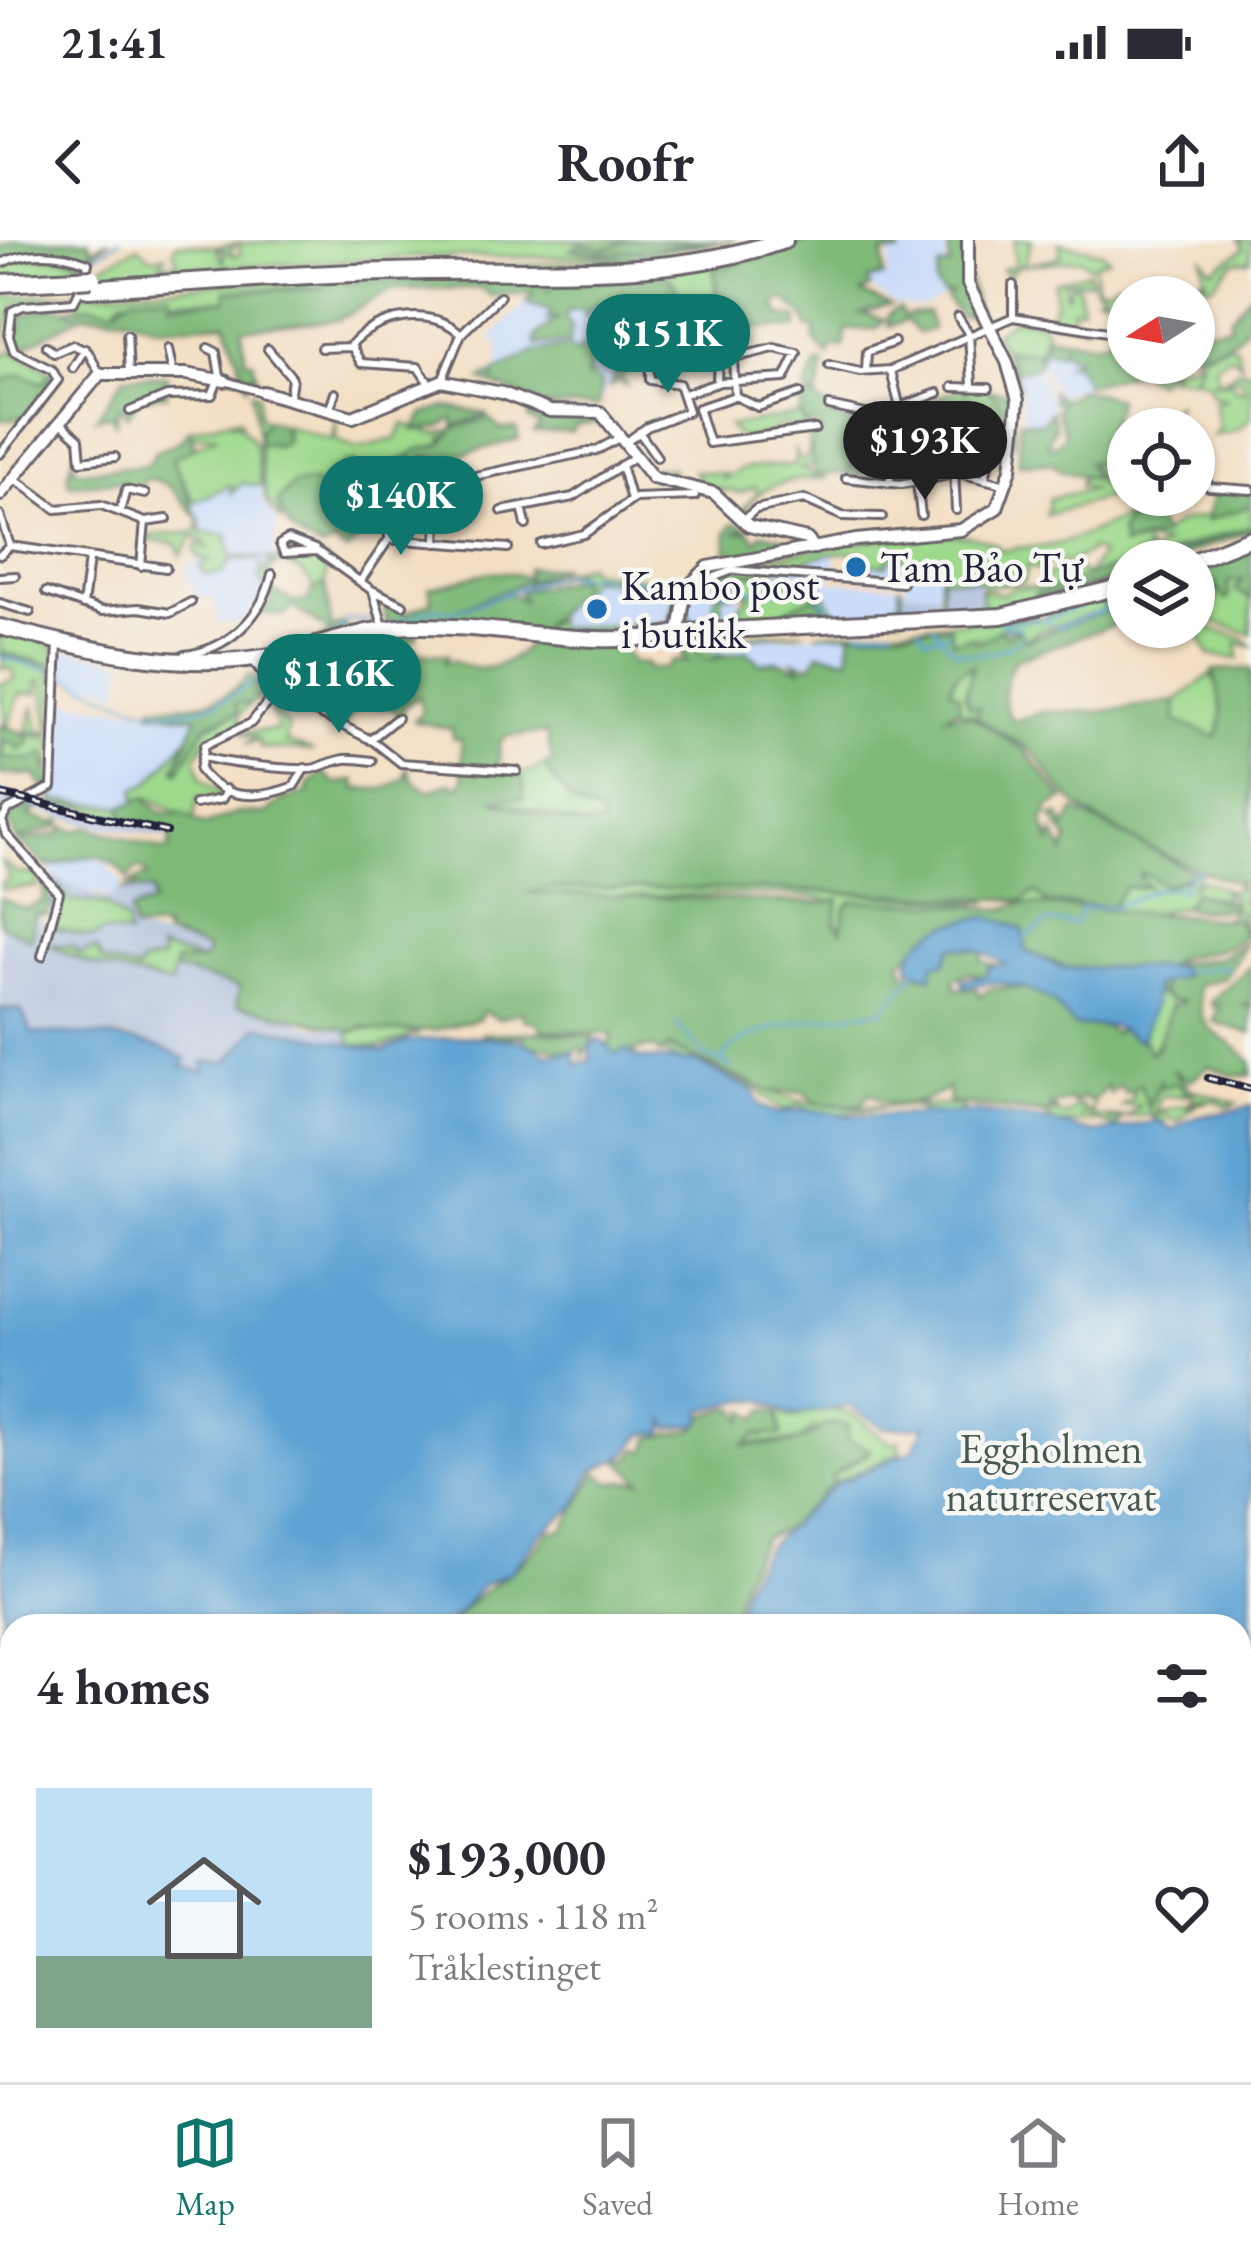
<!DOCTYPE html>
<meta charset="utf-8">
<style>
:root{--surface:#fff;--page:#f7f7f7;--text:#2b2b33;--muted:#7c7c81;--line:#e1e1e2;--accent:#0f766e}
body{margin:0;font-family:"EB Garamond",serif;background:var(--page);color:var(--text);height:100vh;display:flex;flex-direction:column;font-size:45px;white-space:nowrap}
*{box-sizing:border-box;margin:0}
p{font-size:39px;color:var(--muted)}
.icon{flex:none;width:66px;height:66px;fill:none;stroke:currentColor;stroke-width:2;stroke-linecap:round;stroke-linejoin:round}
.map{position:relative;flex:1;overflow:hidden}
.details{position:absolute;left:0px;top:1374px;width:1251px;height:468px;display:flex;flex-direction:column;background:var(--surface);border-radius:36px 36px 0 0;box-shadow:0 3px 9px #0004}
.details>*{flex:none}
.needle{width:78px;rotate:259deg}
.fabs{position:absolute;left:1107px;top:36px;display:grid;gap:24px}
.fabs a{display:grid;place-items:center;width:108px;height:108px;border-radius:50%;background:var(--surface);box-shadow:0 3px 9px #0004;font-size:60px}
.price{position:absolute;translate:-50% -102px;padding:0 27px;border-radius:42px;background:var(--accent);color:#fff;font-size:39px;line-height:78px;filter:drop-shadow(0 3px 6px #0008)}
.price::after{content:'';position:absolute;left:50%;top:72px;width:36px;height:27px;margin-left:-18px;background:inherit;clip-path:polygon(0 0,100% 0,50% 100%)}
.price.selected{background:#222;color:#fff}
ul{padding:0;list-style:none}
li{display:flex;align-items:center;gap:36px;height:300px;padding:0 36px}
li span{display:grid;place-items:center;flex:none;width:336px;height:240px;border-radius:0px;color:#555}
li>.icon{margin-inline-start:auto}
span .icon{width:144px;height:144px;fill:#fffc;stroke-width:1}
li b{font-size:51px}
h2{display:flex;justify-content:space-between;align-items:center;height:144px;padding:0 36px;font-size:51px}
.status{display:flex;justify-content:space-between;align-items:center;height:84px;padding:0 60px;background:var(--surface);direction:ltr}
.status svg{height:33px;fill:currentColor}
header{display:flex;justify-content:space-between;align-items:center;height:156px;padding:0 36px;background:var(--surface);font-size:54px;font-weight:700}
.tabs{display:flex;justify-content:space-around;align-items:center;height:168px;border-top:3px solid var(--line);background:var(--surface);font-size:33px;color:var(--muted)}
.tabs a{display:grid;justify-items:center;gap:6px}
.tabs .selected{color:var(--accent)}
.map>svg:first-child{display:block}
.built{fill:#cadcf9}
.industrial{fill:#b7c5de}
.green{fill:#9ed98c;stroke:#607e64;stroke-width:3}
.forest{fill:#7eb978;stroke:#506e5a;stroke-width:3}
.water{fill:#5ea3d3;stroke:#406287;stroke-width:3}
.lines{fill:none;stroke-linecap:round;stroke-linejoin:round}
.stream{stroke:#5ea3d3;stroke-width:3}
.street-casing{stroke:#6b646a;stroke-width:12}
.secondary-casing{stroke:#6b646a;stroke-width:16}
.primary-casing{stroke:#6b646a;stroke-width:20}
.highway-casing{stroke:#6b646a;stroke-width:22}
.street{stroke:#fff;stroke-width:6}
.secondary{stroke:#fff;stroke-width:10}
.primary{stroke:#fff;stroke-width:14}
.highway{stroke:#fff;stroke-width:16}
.rail-casing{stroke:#22223b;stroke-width:8}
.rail{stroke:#f6f6f2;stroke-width:3;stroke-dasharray:9;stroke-linecap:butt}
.highway-bridge-casing{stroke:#6b646a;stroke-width:22;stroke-linecap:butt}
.highway-bridge{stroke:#fff;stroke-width:16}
.poi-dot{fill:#1f6fb2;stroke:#f6f6f2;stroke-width:4.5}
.labels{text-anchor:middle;stroke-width:9;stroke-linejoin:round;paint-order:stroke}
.poi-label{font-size:42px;fill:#22223b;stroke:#f6f6f2;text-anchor:start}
.park-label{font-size:42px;fill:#475953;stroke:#f6f6f2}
</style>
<div class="status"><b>21:41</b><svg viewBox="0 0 49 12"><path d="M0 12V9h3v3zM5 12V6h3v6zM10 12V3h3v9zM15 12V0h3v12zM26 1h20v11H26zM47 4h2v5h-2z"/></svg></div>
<header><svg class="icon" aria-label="back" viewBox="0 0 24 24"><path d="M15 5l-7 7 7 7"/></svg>Roofr<svg class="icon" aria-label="share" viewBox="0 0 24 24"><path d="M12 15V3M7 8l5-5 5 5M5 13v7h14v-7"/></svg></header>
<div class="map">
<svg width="1251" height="1842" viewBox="0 0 1251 1842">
<rect width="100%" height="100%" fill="#f6f6f2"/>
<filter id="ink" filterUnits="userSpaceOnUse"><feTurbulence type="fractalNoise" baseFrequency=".00833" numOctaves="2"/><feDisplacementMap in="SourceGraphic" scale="24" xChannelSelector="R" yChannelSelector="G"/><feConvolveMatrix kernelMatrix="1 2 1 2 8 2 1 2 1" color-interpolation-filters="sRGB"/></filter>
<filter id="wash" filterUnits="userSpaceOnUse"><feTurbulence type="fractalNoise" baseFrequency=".004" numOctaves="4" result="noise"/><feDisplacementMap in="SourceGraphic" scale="48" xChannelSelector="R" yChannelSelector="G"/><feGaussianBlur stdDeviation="2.7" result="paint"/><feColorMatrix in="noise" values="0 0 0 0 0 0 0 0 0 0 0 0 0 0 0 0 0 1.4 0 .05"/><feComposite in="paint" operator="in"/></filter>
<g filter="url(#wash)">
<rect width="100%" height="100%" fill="#f3dec2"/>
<path class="built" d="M908 0H946V23L957 39 942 59 922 68 898 66 867 46 868 40 888 36 889 14 902 13Z
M683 36 712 41 724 74 722 84 702 92H677L628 120 622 117 598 166 481 140 498 128 499 103 489 100 527 60Z
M1049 105 1071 108 1112 136 1058 155 1039 124Z
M1037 127 1052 166 1041 181 1024 180 1018 131Z
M252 238 261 244 264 264 277 281 270 340 261 363 243 383H219L213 358 196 356 184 328 216 313 215 294 201 292 194 262Z
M365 242 408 245 412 254 395 262 390 281 364 279 365 266 357 259Z
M836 313 834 337 764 331 812 314Z
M888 318 941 326 938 353 908 351 904 340 863 338 866 324 886 325Z
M727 333H738L741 387 688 385V352Z
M590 338 669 345 677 353 673 380 555 387 558 366Z
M818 341 900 345 901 376 837 381Z
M851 393 848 419 819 413 812 422 761 421 747 411 710 413 705 407 709 401Z
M64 409 125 422 119 452 94 442 91 447 59 431Z
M59 461 197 477V484L137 561 122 567 54 561Z
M83 614 109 624 111 633 122 640 117 656 73 648 45 629Z"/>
<path class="industrial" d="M940 337 980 340 983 369 942 372Z
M900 345 908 351 938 353 940 374 901 376Z
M0 551 168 590 166 597 87 584 13 564 0 577V563L11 564 0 560Z
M50 636 105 659 119 650 152 649 154 663 135 691 208 709 205 720 174 730 240 747 237 765 301 780V785L349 791 350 804 254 787 231 820H209L206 833 180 826 187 819 170 810 124 796 31 793 20 770 0 769V684L30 699 35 674H40L38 691 42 683 52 681Z"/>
<path class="green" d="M309 0H647L606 8 580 4 571 10 601 14 734 0 626 17H414L87 34 138 6 151 18 166 15 160 24 178 23 173 10 177 3 216 7 223 22 225 12 218 7 236 4 229 13 235 16 240 14 239 3Z
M796 0H814L714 30 715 57 686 62 670 38 576 43 446 39 227 51 226 61 123 59 113 69 75 73 69 68 78 66 81 53 762 11Z
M1014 0H1032L1024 26 1061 16 1059 3 1102 12 1109 19 1090 27 1081 19 1019 26 1008 36 1002 29 1015 26Z
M1239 0H1251L1250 21 1234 22 1212 46 1204 45 1209 37 1182 53 1175 39 1191 43 1205 37 1203 18 1213 30 1244 9Z
M58 16 84 23 85 34 0 39V25L26 17Z
M1095 28 1097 46 1105 49 1116 42 1127 46 1173 40 1182 57H1128V69L1112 71 1108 63 1113 57H1095L1103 54 1095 48Z
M1089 32 1091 42H1064L1067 58 1071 44H1078L1082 67 1072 69 1074 82 1057 79 1088 87 1048 79 1056 62 1054 42Z
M77 53 69 60 14 65 0 110V57Z
M1014 79 1041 82 1046 92 1038 113 1006 109 1020 148 995 93Z
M1228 104 1236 106 1241 123 1229 115 1215 125 1219 139 1211 142H1232L1236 149 1244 150 1241 138 1225 139 1239 129 1251 131V178L1237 190 1212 196 1219 188 1214 162 1227 159 1213 156 1207 142 1195 139 1202 114Z
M10 111 53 133 43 143 20 134 0 142V117Z
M1196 115 1200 125 1191 139 1170 137 1175 126 1156 141 1142 133 1194 123Z
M966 147V153L968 147 987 150 1009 171 1005 189 985 185 1009 207 976 203 973 214 932 203 905 211 916 201V190L908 188 859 225 862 235 845 237 897 190 915 186 919 191V185L905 181 904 186 894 172 904 169 909 182H932L936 156 937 174 940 156Z
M252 152 258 154 259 177 267 180 258 193 260 204 277 206 287 200 282 191 290 187 332 199 336 176V200L357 208 396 199 404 184 436 194 467 186 442 198 441 204C422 207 383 230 363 239L343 224 327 239 330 245 324 252H285L277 262 282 282 266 261Z
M1178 161 1166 184 1175 189H1128V201L1116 205 1119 196 1109 191 1112 186 1141 187 1145 174H1165Z
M800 175 806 189 782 185 769 194 740 199 728 186Z
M239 178 242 183 229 182 238 183 255 203 261 246 242 243 231 254V245L194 262 172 218 217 196H194L189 190Z
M809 195 814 224 801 229 826 238C793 239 755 242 744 275L741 271 758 252 755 247 740 253 714 248 724 256 652 232 656 227 675 229 657 234 703 245 694 231 726 234 721 240 745 228 795 225V211L800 220 808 218Z
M1089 223 1121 227V241L1108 243 1119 247 1113 256 1046 275 1050 258 1094 249 1080 246 1082 236 1102 243Z
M1251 266V286L1174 310 1161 321C1118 321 1076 342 1034 355L1128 338 1029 364 972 370 983 369 981 349 1002 354 1015 347 1036 348 1045 336 1072 326 1088 335 1101 314 1091 309C1083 320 1054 327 1042 321L1038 330 1028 326 1023 342 985 346 979 340 940 337 942 372 969 371 941 375 942 325 936 320 888 318 887 325 866 324 865 312C820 309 801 325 762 331 732 335 726 328 696 343L704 332C761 321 971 268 1003 311 1021 305 1027 309 1047 306 1078 301 1112 282 1139 271L1157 275 1124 282 1123 306 1146 302 1145 311H1153L1134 317H1156L1155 310 1165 304 1148 302 1180 282Z
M200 276 201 292 227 295 231 316 273 319 266 349 257 335 265 334 260 326 268 329 270 319H232L221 334 205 335 200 326 209 321 198 318 195 309 198 304 207 308 205 302 192 297 181 316 176 303 146 301 147 296 197 292Z
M316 316 328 320 325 344 316 350 302 331 281 322 275 326 278 317Z
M587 324 590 330 655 340 651 346 590 338 581 351 576 332 524 345Z
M738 333 818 341 837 377 899 373 900 345 904 376 832 381 816 355 782 372 817 379 693 388 687 383 688 367 691 382 719 386 714 361 718 350 733 346 735 354H721L722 382 740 381V365L751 354 739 351Z
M1243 339 1251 359V394L1194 376 1200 349 1214 357 1216 345Z
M669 342 681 351 671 389 537 393 556 379V388L669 383 677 353 659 346Z
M1128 348V354L1101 366 1128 363 1037 391 1026 400 1018 390 1003 388 983 401 979 397 953 402 950 388 816 394 1036 376 1040 381 1058 367Z
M1194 384 1242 398 1251 406 1237 403 1239 419 1209 415Z
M0 389 53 405 55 425 0 412Z
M805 392 709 401 705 407 710 413 725 414 709 420 698 414 696 399Z
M0 414 55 429 50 435 54 440 51 495 27 491 34 466 40 492 50 490 41 440 35 445 38 453 20 454 8 486 5 484 0 444 15 439 13 429 0 428 4 423Z
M974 426 967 463 979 467 976 475 957 470 950 449 959 430Z
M1211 434C1220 449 1228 481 1216 498L1182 488 1176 482V461Z
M236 463H251L239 475 240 486 204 502 196 518 202 539 222 552V557H198L193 579 202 584 149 558 137 561 135 549 149 543 187 499 175 529 203 488 236 474Z
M270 467 288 486 285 502 313 511 260 508 259 500 246 504 255 497 240 492 278 490Z
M25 493 52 500 50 530 44 513 35 519 2 518 4 502 26 507Z
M59 511C58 528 57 544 54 560V561L122 567 124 578 161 588 81 567 52 566Z
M545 524 569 560 601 576 603 584 583 586 493 559 512 558 517 541 502 531 529 533Z
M2 622 17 633 38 634 37 647 2 650 1 643 10 640Z
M1195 629 1199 635 1189 648 1201 640 1231 651 1240 648 1234 644 1242 647 1241 662 1251 663V679L1241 671 1239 674 1247 688 1245 696 1239 679 1221 680 1233 674 1236 666 1230 665 1234 657 1223 652 1225 659 1196 655 1183 667 1150 673 1042 667 1006 659 1024 660 1035 652 1047 663 1116 665 1115 656 1126 647 1141 649 1142 632 1165 646 1185 640Z
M59 645 69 660 106 664 127 682 128 695 102 692 93 697 55 689Z
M548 648 770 649 990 662 882 666 852 661 845 667 841 691 835 680 838 659 829 662C810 645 581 664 527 653Z
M48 704 74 707 78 714 96 709 102 721 138 731 141 724 162 719 159 709 202 720 175 722 171 745 87 723Z
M1155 753 1171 761C1168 782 1163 801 1149 813L1142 801Z
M363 789 420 793 380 807 350 804 349 793Z
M668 808C722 826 768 860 825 865 899 872 975 857 1049 872L1054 867 1057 870 1052 873 1067 875 1080 865 1085 871 1080 877 1094 867 1090 877H1127L1140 865 1122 866 1134 857 1131 848 1144 844 1150 867 1160 841 1183 845 1187 855 1161 856 1156 872 1207 859 1191 860 1194 850 1237 863 1228 867 1215 860 1185 867H1194L1178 881 1170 878 1163 883 1152 877 1168 872 1107 880H1121L1115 887 1097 881 1057 884 1044 874 964 865 959 866 965 871 937 876 917 868 922 864 850 867 882 868C860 871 822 880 801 865L783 870 754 848 693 819 684 822 665 814Z
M823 1168 853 1174 890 1203 899 1201 901 1212 833 1243 832 1235 867 1215 847 1199 814 1188 798 1201 742 1204 750 1195 763 1197 779 1188 778 1172 793 1178Z"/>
<path class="forest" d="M16 0H89L92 9 109 0 86 19 24 14 0 23V7Z
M630 0H716L615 13 571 10 580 4 606 8Z
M814 0H904L899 13H883L884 37 868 40 870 48 861 53 891 66 862 74 884 80 875 89H847L843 108 833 106 828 116 814 100 816 89 808 88 804 75 784 59 774 65 782 76 798 78 797 88C747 87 689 86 646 112 634 120 630 130 621 136L628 147 617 141 609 148C631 90 677 103 722 84L714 30Z
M948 0H966L963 13 982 89 974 77 960 76 947 60 950 54 944 56 936 45 940 27 950 26Z
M670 37 683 62 702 60 703 70 639 102 633 99 634 89 622 88 624 79 609 78 603 66H591L586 77 582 69 569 70 565 76 572 87 569 102 536 105 535 97 559 77 547 80 551 71 526 62 533 52 491 56 482 48 393 49 338 80 242 89 246 120 253 121 257 137 251 134 247 145 226 83 159 87 123 76 82 75 16 112 11 97 21 88 23 75 55 66 75 73 87 65 113 69 134 56 170 54V63L226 61V51L322 49 333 43C379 41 523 30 550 50L551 43Z
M1251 53C1251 102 1234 99 1194 114V101L1207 89 1230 87V78Z
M900 69 903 77 928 73 932 89 918 93 906 81 888 86V75Z
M1048 96 1095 103 1111 97 1128 102V123H1169L1087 145 1075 124H1066L1078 116 1067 115 1063 107 1060 113 1044 110 1037 127 1015 131 1004 110 1037 111V119Z
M569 106 576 113 582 107 595 115 586 139 591 134 602 144 598 166H547L481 140 488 135 495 139 494 133 535 112Z
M818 124 824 125 816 160 832 171 829 176 842 181 894 172 902 185 845 232 816 236 808 193 822 191 816 184 807 186 800 175 804 156 814 158 805 148Z
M51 133 56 140 29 177 0 180V142L20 134 43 143Z
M125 136H167V155L133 158 135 166 127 176 119 166 115 183 112 175 96 178Z
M1080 149 1118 159 1105 203 1121 224 1087 222 1094 238 1061 231 1052 223 1019 224 1020 181 1042 183 1051 171 1055 186 1047 205 1055 206 1065 195 1056 169 1060 163 1053 161 1051 151 1062 160Z
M987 150 1013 153 1014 202 991 195 985 185 1005 189 1010 174Z
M529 166C550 172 592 173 605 182L576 185 572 192H534L540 185 528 179Z
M446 167 488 174 454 186 453 178 440 187 414 190 424 174Z
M488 178 500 189 516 188 519 199 463 214 421 217 431 220 425 230 407 238 409 245H394L393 258 365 243 358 259 365 265 360 296 347 312 335 303 322 309C289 293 292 293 277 262L293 244 313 242 325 251 330 245 326 239 344 223H355L353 234 364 239 408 221 415 210 440 205 455 188Z
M267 180 290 187 282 191 287 195 283 204H259L258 193Z
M189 190 195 207 172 219 198 278 169 246 148 238 138 248 122 250V241L70 245 67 235 76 207 73 227 82 231 148 225 156 211 177 203Z
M1214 252H1251V266L1206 281Z
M1137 275 1155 281 1164 295 1123 306 1120 289Z
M734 283 747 288 734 293 749 291 756 301 762 293 803 302V307L712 323 727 314V291Z
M1251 286V291L1169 321 1166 317Z
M1251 301V359L1235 350 1243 339 1228 342 1229 358 1225 360 1216 345V365L1204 368 1207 351 1200 349 1194 357V335L1242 314 1241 307Z
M1128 324V336L1032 358 1037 352Z
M563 327 455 370 510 353 523 360 519 351 580 338 579 349 538 392 386 382 385 366 398 364 404 374 432 362 429 348C465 342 490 322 527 338V328Z
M325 344 332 388 343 383 349 390 317 402 331 392 293 367 284 376 259 372 272 363 268 349 295 362 307 361 312 350Z
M816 355 833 379 809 375 796 380 782 372Z
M1128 363V380L1014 420C1005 440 997 463 1014 481L1045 471 1097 472 1176 461V481L1216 497C1228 478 1217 450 1213 430L1251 429V642C1223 649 1096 583 1073 562 1055 546 1042 516 1023 505 1006 494 991 490 976 475L979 467 970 468 965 454 973 425 955 435 950 449 959 455V468L947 475H970L1024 510 1064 559 1049 567 1043 583 1050 603 1053 592 1064 613 1068 600 1051 576 1060 575 1065 589 1075 570 1195 633 1165 646 1142 632 1139 637 1149 647H1126L1111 666 1047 663 1035 652 1024 660 770 649 548 648 527 653 823 663 839 659 835 684 841 691 845 668 852 661C899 662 950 663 998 669 1004 670 1016 664 1025 664L1238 680 1243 697C1218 719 1181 709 1165 727L1069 728 1026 711 1023 689C991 673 959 676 930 695 918 703 913 715 901 721L904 733 932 737 931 723H944L952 707 984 711 981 721 996 725 986 736 967 733 954 739 956 749H976L981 756 991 748H1025L1051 760 1074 786H1102L1114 793 1121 788 1144 801 1149 813 1157 809 1170 768 1184 761H1171L1162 754 1163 745 1160 754 1154 751 1158 740 1184 735 1172 724 1220 718 1246 702 1225 738 1198 745C1200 802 1216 785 1251 821V835L1234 836 1209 826 1190 841 1172 829 1193 852 1185 853 1178 843 1161 848 1160 841 1148 868 1140 844 1125 854 1120 845 1110 854 1107 846 1092 863 1082 857 1074 864 1071 860 1051 865 1049 873 949 863 948 848C927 864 889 871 870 853L861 865 817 864 804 852H771L669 806 660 814 653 807 616 814 608 809 612 794 541 790 538 782 523 780 524 771 498 779 484 771 479 779 435 790 385 792 360 786 357 791 348 790 236 765 240 747 174 730 175 722 205 720 207 709 166 696 163 688 134 690 130 671 153 663 152 650H121L139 645 128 643 147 636 146 631 137 628 128 638C99 603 84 619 48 627L19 602 61 593 63 586 76 591 88 587 164 610 170 608 171 590 124 578 122 567 144 557 162 573H182L205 585 238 573 266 574 281 560 309 552 308 543 323 533 335 543 355 541 356 549H384L404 538 407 527 413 541 428 551 450 543 459 547 464 538 461 530 516 534 524 542V559L494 558 496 562 583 586 603 584 601 576 572 563 546 529 552 518 546 493 507 496 499 503 500 529 462 526 461 499H453L452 489 414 481 422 472 419 457 403 467V477L388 466H365L358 460 343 486 300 464 308 446 337 424 335 407 418 391 416 399 403 402 414 413 448 415 445 422 454 420C482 439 514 423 533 399L609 403 610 409 624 410 632 423 647 424 649 429 667 428 672 421 688 422 682 417 684 406 696 399 699 414 709 420 747 411 761 423 777 421 800 429 794 421 811 426 819 413 848 418 851 393 949 386 953 401 972 397 977 403 1000 389 1006 395 1018 390 1026 400Z
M249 434 263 448 262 455 251 463 236 464 238 473 208 483 179 531 175 529 197 477 150 472 153 466C187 466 227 466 249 434Z
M0 485 25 493 30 501 18 510 17 504 4 502 3 517 35 519 44 512 51 543 45 549 35 535 0 534Z
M25 567 37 570 28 575 51 583 62 580 61 585 17 600 6 578Z
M44 645 54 652 47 675 35 674 31 700 0 684V658L25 669 43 662Z
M1194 651 1225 663 1231 660 1232 671C1214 667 1203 674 1183 667Z
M1251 726V764L1241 766H1251V794L1213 781 1220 764 1213 767 1210 762Z
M540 792 595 797 583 816 582 807 572 812 526 804 523 796 483 799 481 794Z
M729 1168 737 1169 743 1181 746 1170 757 1179 766 1169 778 1172 782 1195 757 1194 744 1205C760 1204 788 1207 804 1199 824 1189 822 1180 848 1185L847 1199 870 1210 833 1235V1243L787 1288 764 1298 742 1339 729 1386H449C479 1346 519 1336 549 1291L563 1290 597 1233 610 1242 642 1241 618 1220 631 1219 637 1209 646 1211 651 1198 694 1190 704 1176Z
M1251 1502V1652L1239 1634V1504Z
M0 1637 12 1642V1807L7 1810V1836L13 1837 12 1830H62L59 1842H0Z
M1251 1714V1842H1239L1226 1830H1239V1724Z
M82 1830H215L218 1834 267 1830 255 1842H88Z
M671 1830H963L981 1842H661Z"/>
<path class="water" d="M989 677 1023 689 1025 711 1062 728 1178 727 1184 736 1154 746V766L1140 801 1113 786H1074L1051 760 1025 748 995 742 963 747 962 739 986 736 989 727 1005 724 975 708 951 707 945 723 933 724 932 737 909 728C910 692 959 679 989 677Z
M0 769 21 770 32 793C88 795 137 794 187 819L181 826 205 832 203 822H227L258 786 383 811 406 801 472 796 521 801 547 814 575 812 576 824 591 820 590 805 601 800 616 814 625 810 640 818 696 822 753 851 760 866 779 873 806 869 850 876 975 872 1044 880 1095 893 1157 881 1173 890C1200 869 1218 877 1251 866V1494L1239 1502V1386H733L745 1342 767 1307 836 1244 913 1210 925 1186 885 1188 849 1166 793 1175 762 1160H745L704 1170 701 1184 670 1189 666 1181 664 1193 644 1194 625 1215 593 1231 574 1268 542 1292 511 1332 483 1345 455 1376 435 1386H12V1569L4 1565Z"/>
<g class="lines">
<path class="stream" d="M95 16 120 0
M84 17 87 15
M1194 330 1251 310
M607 336 654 344
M740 349 817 351 833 378
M719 350 735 349
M418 374 438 368 451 372 557 336 601 335
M347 380 377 381
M398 380 414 378
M999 382 1050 378 1097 359
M1047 383H1050
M933 386C940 392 945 405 953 409 972 420 1008 411 1022 397
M1003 386 1020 388
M919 387 926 398 950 394
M1057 387 1128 362
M338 391 345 384
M857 391 894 388
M0 417 53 431
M59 433C129 468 188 494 255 440
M263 435 286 420
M1025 699 1047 682 1075 684 1083 668 1114 667 1160 648 1184 650 1183 644 1197 630
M1182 731 1230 727
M676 783 704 815 732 827
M721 822C736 782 845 777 883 770L917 731"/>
</g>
</g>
<g filter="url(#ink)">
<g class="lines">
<g class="street-casing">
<path id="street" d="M0 24C26 10 61 12 88 23L86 34
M1013 45V77
M958 77 969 94 972 145
M127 95 129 134
M46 106 54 113 73 105 88 112 100 134
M321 108 351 107
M168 109 173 134
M268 109 292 138 289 160
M733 118 735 156
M829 125 860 132 891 130 1013 77 1126 95
M73 128 85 109
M866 131 867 112 894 102
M891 131 900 168
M442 140 461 94 500 56
M225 141 262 152
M428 142 418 127 361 123 351 105C376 75 433 66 461 94
M717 142 718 117
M953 147 989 148
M684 154 720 142 785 138 797 113 774 108 733 118
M735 156 758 167 800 153
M829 166 875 176 938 153
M698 168 709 203 815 189
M699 168 735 156
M130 171 167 156 212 155 220 136 216 112 208 108
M329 171 335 153
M688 171 679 144 650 140 649 118 668 110 706 108 733 118
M60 182 79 199 81 221 115 217
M639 192 657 217
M625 203 647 187 686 172
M953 208 956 270
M1195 210 1209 247 1251 250
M0 214 58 140 52 130 14 111 9 96 12 71 23 66 74 62 81 47
M621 225 631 260
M427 228 433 244
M14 238 56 269 101 265 145 282 167 279
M846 238 902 244 959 233 1007 245
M985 238 989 221
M888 243 903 209
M917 243 921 275
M428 246 597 210 621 197
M522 267 526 285
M121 268 126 250 145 254
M502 271 573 257 634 217
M0 275 10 306 0 315
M744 279 756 269 804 259 842 276 882 277
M288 299 315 309 317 311 284 313 280 304Z
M389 299 508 308
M436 303 437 284
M541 304 584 294 635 258 695 256
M10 306 166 328
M317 311 373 351 383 386
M141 326 145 282
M0 337 15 336
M361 340 389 299 388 281
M692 346 733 330 902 343
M374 351 403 365
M46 352 102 371 139 368 170 373 191 362
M0 363 30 372
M83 365 89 319
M184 415C227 410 262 378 272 334
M254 422 276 452 373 501 401 523 517 531
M276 452 251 483 205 505 200 530C224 562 261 559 294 546L305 528
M370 500 397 478
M208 518C224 523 302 532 316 528 344 518 340 517 372 521
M195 564 222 559 226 549
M42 716 59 653 6 594 2 580 8 570 52 547 58 402
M11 1614 12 1617"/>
</g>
<g class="secondary-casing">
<path id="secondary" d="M263 152 353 177 441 141 502 153 550 171 600 172 653 238 714 253 749 286 807 299 815 308
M0 255 100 134H186L225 141
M679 391 686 349 708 327 856 300 961 290 997 268 1011 229 1018 160 1007 122 968 44V0
M1239 1577 1251 1574
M0 1836 52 1842
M123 1842 148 1835 185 1842
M310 1842 330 1830
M653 1842 662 1830"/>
</g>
<g class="primary-casing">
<path id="primary" d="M1193 321 1251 298
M0 387C91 410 176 432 270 416 317 408 365 387 413 386 500 384 590 411 677 393
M687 392 1001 376 1128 345"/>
</g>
<g class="highway-casing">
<path id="highway" d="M0 43 77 39
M88 49C201 41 315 33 428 31 549 29 667 40 784 0"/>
</g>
<use href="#street" class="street"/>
<use href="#secondary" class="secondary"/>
<use href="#primary" class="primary"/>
<use href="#highway" class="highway"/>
<g class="rail-casing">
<path id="rail" d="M0 554 167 592
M1208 838 1251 849"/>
</g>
<use href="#rail" class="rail"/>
<g class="highway-bridge-casing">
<path id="highway-bridge" d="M77 39 92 38"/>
</g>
<use href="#highway-bridge" class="highway-bridge"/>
</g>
</g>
<g class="poi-dot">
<circle cx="856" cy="327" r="12"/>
<circle cx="597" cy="369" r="12"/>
</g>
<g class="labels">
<g class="poi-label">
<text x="880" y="342">Tam Bảo Tự</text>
<text x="621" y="360">Kambo post<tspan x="621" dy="48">i butikk</tspan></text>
</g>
<g class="park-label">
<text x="1051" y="1223">Eggholmen<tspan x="1051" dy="48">naturreservat</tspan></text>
</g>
</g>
</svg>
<div class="fabs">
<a><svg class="needle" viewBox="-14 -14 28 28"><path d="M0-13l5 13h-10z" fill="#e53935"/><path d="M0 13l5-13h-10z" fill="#7c7c81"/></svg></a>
<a><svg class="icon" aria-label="locate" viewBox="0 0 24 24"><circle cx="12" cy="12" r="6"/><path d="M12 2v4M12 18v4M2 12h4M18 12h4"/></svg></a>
<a><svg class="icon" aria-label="layers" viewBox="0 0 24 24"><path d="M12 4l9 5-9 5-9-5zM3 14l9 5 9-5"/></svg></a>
</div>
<b class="price" style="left:668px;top:156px">$151K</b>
<b class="price selected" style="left:925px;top:263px">$193K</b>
<b class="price" style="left:401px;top:318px">$140K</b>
<b class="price" style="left:339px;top:496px">$116K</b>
<section class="details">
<h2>4 homes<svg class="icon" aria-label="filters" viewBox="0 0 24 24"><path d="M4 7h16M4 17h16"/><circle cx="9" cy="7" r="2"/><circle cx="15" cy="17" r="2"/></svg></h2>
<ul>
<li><span style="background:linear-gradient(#bfe0f5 70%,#7fa58c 0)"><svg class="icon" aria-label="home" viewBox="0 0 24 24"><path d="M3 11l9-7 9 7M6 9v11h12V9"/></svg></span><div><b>$193,000</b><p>5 rooms · 118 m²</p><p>Tråklestinget</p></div><svg class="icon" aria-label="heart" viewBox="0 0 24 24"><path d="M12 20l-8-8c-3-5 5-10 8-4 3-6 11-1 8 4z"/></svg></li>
</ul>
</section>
</div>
<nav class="tabs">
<a class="selected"><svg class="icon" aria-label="map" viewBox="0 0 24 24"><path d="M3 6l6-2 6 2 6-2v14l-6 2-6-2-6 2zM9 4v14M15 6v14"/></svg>Map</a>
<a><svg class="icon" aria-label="saved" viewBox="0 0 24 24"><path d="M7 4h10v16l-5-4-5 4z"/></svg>Saved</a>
<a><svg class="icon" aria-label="home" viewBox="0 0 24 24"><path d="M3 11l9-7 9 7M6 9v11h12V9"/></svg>Home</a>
</nav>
